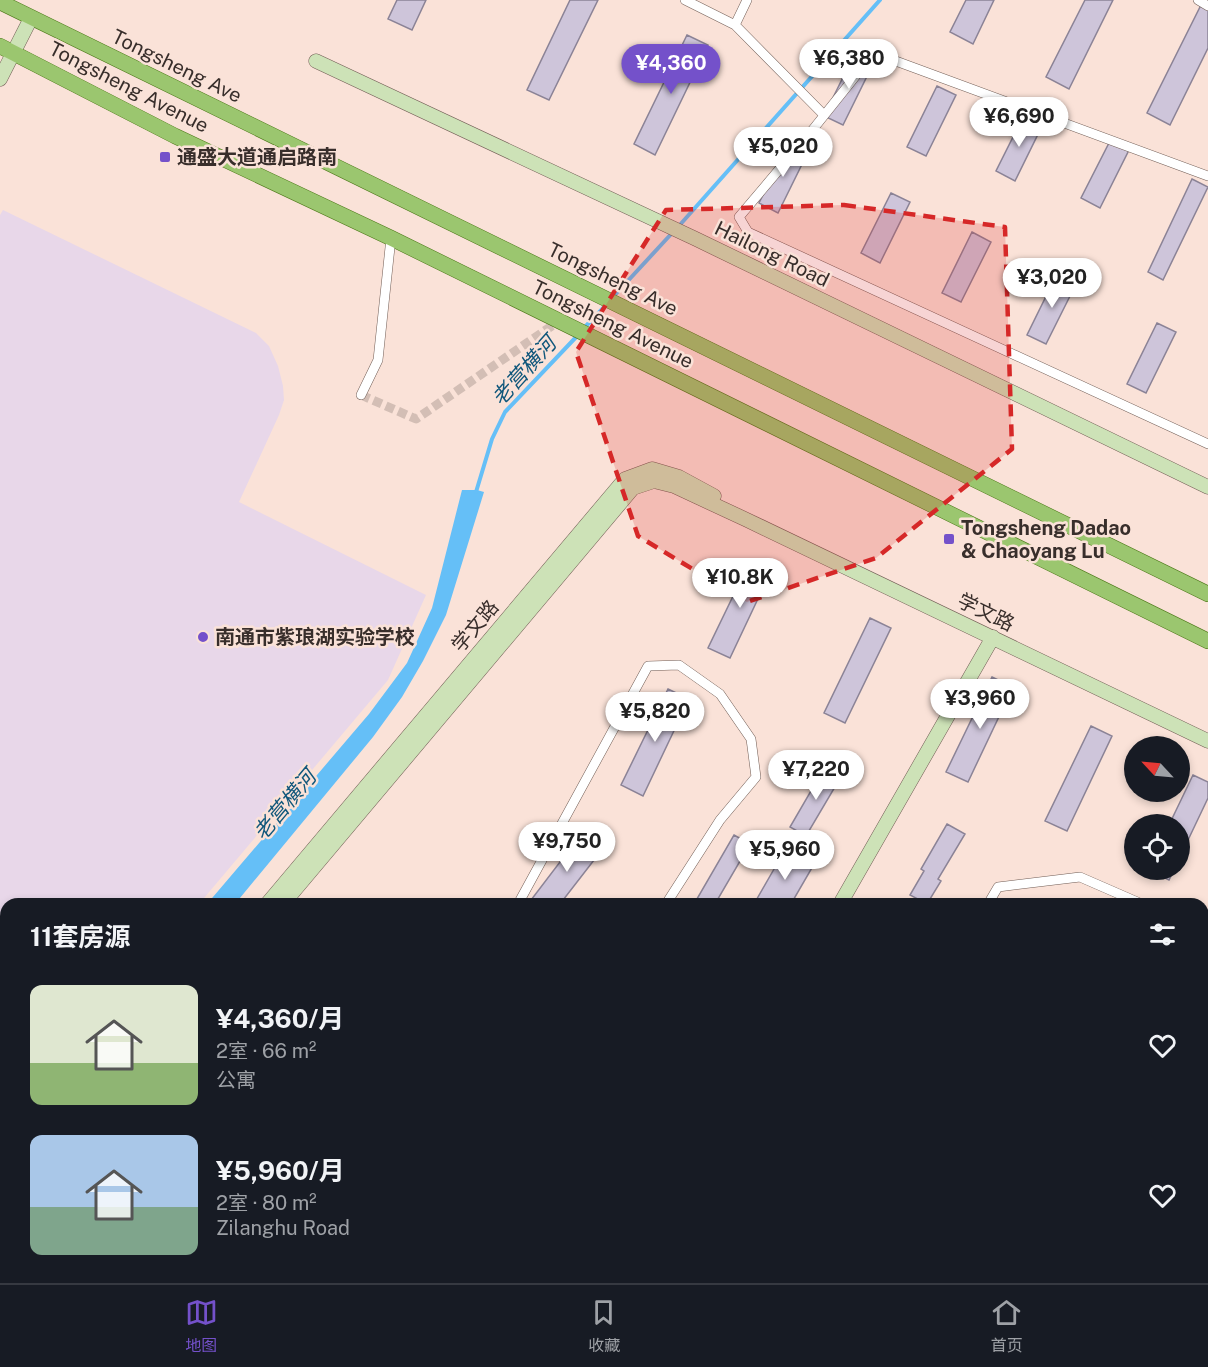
<!DOCTYPE html>
<html lang="zh">
<meta charset="utf-8">
<style>
:root{--surface:#171b24;--page:#20242c;--text:#f1f3f6;--muted:#9ea1a6;--line:#363941;--accent:#7451ca}
body{margin:0;font-family:"Public Sans","Noto Sans SC",sans-serif;background:var(--page);color:var(--text);height:100vh;display:flex;flex-direction:column;font-size:22px;white-space:nowrap}
*{box-sizing:border-box;margin:0}
p{font-size:20px;color:var(--muted)}
.icon{flex:none;width:33px;height:33px;fill:none;stroke:currentColor;stroke-width:2;stroke-linecap:round;stroke-linejoin:round}
.map{position:relative;flex:1;overflow:hidden}
.sheet{position:absolute;left:0px;top:898px;width:1209px;height:386px;display:flex;flex-direction:column;background:var(--surface);border-radius:18px 18px 0 0;box-shadow:0 3px 9px #0003}
.sheet>*{flex:none}
.needle{width:39px;rotate:296deg}
.buttons{position:absolute;left:1124px;top:736px;display:grid;gap:12px}
.buttons a{display:grid;place-items:center;width:66px;height:66px;border-radius:50%;background:var(--surface);box-shadow:0 3px 9px #0003;font-size:30px}
.price{position:absolute;translate:-50% -51px;padding:0 14px;border-radius:21px;background:#fff;color:#222;font-size:20px;line-height:39px;filter:drop-shadow(0 2px 3px #0008)}
.price::after{content:'';position:absolute;left:50%;top:36px;width:18px;height:14px;margin-left:-9px;background:inherit;clip-path:polygon(0 0,100% 0,50% 100%)}
.price.current{background:var(--accent);color:#fff}
ul{padding:0;list-style:none}
li{display:flex;align-items:center;gap:18px;height:150px;padding:0 30px}
li span{display:grid;place-items:center;flex:none;width:168px;height:120px;border-radius:12px;color:#555}
li>.icon{margin-inline-start:auto}
span .icon{width:72px;height:72px;fill:#fffc;stroke-width:1}
li b{font-size:26px}
h2{display:flex;justify-content:space-between;align-items:center;height:72px;padding:0 30px;font-size:26px}
.tab-bar{display:flex;justify-content:space-around;align-items:center;height:84px;border-top:2px solid var(--line);background:var(--surface);font-size:16px;color:var(--muted)}
.tab-bar a{display:grid;justify-items:center;gap:3px}
.tab-bar .current{color:var(--accent)}
.map>svg:first-child{display:block}
.education{fill:#e8d7e9}
.water{fill:#65bff7}
.lines{fill:none;stroke-linecap:round;stroke-linejoin:round}
.stream{stroke:#65bff7;stroke-width:4}
.building{fill:#cec5da;stroke:#8b8396;stroke-width:1.5}
.street-tunnel{stroke:#d3beb5;stroke-width:9;stroke-dasharray:9 4.5;stroke-linecap:butt}
.street-casing{stroke:#715d55;stroke-width:10}
.secondary-casing{stroke:#715d55;stroke-width:15}
.primary-casing{stroke:#4d7819;stroke-width:16}
.street{stroke:#fff;stroke-width:9}
.secondary{stroke:#cde2b7;stroke-width:14}
.primary{stroke:#9bc66f;stroke-width:15}
.marked{fill:#d62828;fill-opacity:0.2;stroke:#d62828;stroke-width:4.5;stroke-dasharray:12 8;stroke-linejoin:round}
.poi-dot{fill:#7451ca;stroke:#fae2d8;stroke-width:2}
.labels{text-anchor:middle;stroke-width:5;stroke-linejoin:round;paint-order:stroke}
.street-label{font-size:20px;fill:#382e2b;stroke:#fae2d8}
.poi-label{font-size:20px;font-weight:bold;fill:#382e2b;stroke:#fae2d8;text-anchor:start}
.water-label{font-size:21px;font-style:italic;fill:#10577b;stroke:#fae2d8}
</style>
<div class="map">
<svg width="1208" height="1283" viewBox="0 0 1208 1283">
<rect width="100%" height="100%" fill="#fae2d8"/>
<path class="education" d="M3 210 256 333 269 346 278 366 283 386 284 400 279 415 239 502 426 595 388 680 199 904H6V1123L0 1125V215Z"/>
<path class="water" d="M462 490H477L484 492 446 615 423 661 402 697 373 737 235 904H207L369 714 407 663 432 608Z
M6 1135V1183L0 1190V1142Z"/>
<g class="lines">
<path class="stream" d="M678 227 880 0
M613 297 673 232
M584 328 608 303
M476 492 492 439 505 412 579 334"/>
</g>
<path class="building" d="M397 0H426L412 30 388 19Z
M570 0H598L549 100 527 90Z
M966 0H994L973 44 950 32Z
M1085 0H1113L1069 89 1046 77Z
M1201 5 1208 8V48L1170 125 1147 113Z
M687 35 708 45 655 155 634 144Z
M854 55 873 64 843 125 824 116Z
M937 86 956 95 926 156 907 147Z
M1024 115 1043 124 1015 181 996 171Z
M1110 141 1129 150 1100 208 1081 198Z
M789 143 808 152 778 213 759 203Z
M1192 179 1208 187 1163 280 1148 272Z
M891 193 910 202 880 263 861 253Z
M972 232 991 242 961 302 942 293Z
M1057 274 1076 284 1046 344 1027 335Z
M1157 323 1176 332 1146 393 1127 384Z
M751 559 772 569 730 658 708 648Z
M870 618 891 628 845 723 824 713Z
M992 677 1013 687 968 782 946 772Z
M668 689 689 699 643 796 621 785Z
M1091 726 1112 736 1067 831 1045 821Z
M826 765 842 775 806 836 790 827Z
M1193 775 1208 782V798L1179 859V825H1169Z
M947 824 965 834 938 879 941 881 927 904 910 895 924 871 921 869Z
M582 833 601 851 560 904H528Z
M734 835 750 844 715 904H694Z
M785 850 813 866 791 904H754Z
M1148 870H1174L1169 880Z
M1204 965 1208 967V1004L1203 1012Z
M1208 1083V1100L1203 1097V1092Z
M496 1278H522L519 1283H493Z
M645 1278H671L669 1283H643Z
M800 1278H824L821 1283H797Z
M945 1278H967L964 1283H953Z
M1044 1278 1041 1283H1022L1024 1280 1021 1279Z
M1095 1278H1118L1115 1283H1092Z"/>
<g class="lines">
<path class="street-tunnel" d="M361 395 416 419 559 321"/>
<g class="street-casing">
<path id="street" d="M685 0 735 25 824 115
M1198 0 1208 6
M735 25 747 0
M1208 176 874 53 810 133 739 217 748 232 1208 444
M361 395 378 360 391 238
M518 904 648 666 679 665 720 694 751 739 756 777 720 820 666 904
M988 904 998 887 1080 877 1142 904
M770 1283 773 1278
M998 1283 1001 1278"/>
</g>
<g class="secondary-casing">
<path id="secondary" d="M316 61 696 239 1208 487
M0 79 31 18
M267 904 625 479 652 469 679 477 714 496
M283 904 633 488 654 481 674 486 747 520 1208 741
M840 904 993 637
M0 1164 6 1167
M0 1181 6 1184
M1203 1233 1208 1224
M1203 1254 1208 1245
M201 1278 211 1283
M233 1278 243 1283
M623 1283 625 1278
M1173 1283 1176 1278
M1186 1283 1189 1278"/>
</g>
<g class="primary-casing">
<path id="primary" d="M0 2 1208 594
M0 46 175 136 391 238 1208 641"/>
</g>
<use href="#street" class="street"/>
<use href="#secondary" class="secondary"/>
<use href="#primary" class="primary"/>
</g>
<path class="marked" d="M844 205 1005 227 1012 449 876 558 747 602 638 536 576 352 666 210Z"/>
<g class="poi-dot">
<rect x="159" y="151" width="12" height="12" rx="3"/>
<rect x="943" y="533" width="12" height="12" rx="3"/>
<circle cx="203" cy="637" r="6"/>
</g>
<g class="labels">
<g class="street-label">
<text transform="translate(177 66) rotate(26)" y="7">Tongsheng Ave</text>
<text transform="translate(129 87) rotate(27)" y="7">Tongsheng Avenue</text>
<text transform="translate(772 254) rotate(26)" y="7">Hailong Road</text>
<text transform="translate(613 279) rotate(26)" y="7">Tongsheng Ave</text>
<text transform="translate(613 324) rotate(26)" y="7">Tongsheng Avenue</text>
<text transform="translate(986 612) rotate(26)" y="7">学文路</text>
<text transform="translate(475 626) rotate(-50)" y="7">学文路</text>
</g>
<g class="poi-label">
<text x="177" y="164">通盛大道通启路南</text>
<text x="961" y="535">Tongsheng Dadao<tspan x="961" dy="23">&amp; Chaoyang Lu</tspan></text>
<text x="215" y="644">南通市紫琅湖实验学校</text>
</g>
<g class="water-label">
<text transform="translate(524 371) rotate(-48)" y="7">老营横河</text>
<text transform="translate(285 805) rotate(-50)" y="7">老营横河</text>
</g>
</g>
</svg>
<div class="buttons">
<a><svg class="needle" viewBox="-14 -14 28 28"><path d="M0-13l5 13h-10z" fill="#e53935"/><path d="M0 13l5-13h-10z" fill="#9ea1a6"/></svg></a>
<a><svg class="icon" aria-label="locate" viewBox="0 0 24 24"><circle cx="12" cy="12" r="6"/><path d="M12 2v4M12 18v4M2 12h4M18 12h4"/></svg></a>
</div>
<b class="price" style="left:849px;top:90px">¥6,380</b>
<b class="price current" style="left:671px;top:95px">¥4,360</b>
<b class="price" style="left:1019px;top:148px">¥6,690</b>
<b class="price" style="left:783px;top:178px">¥5,020</b>
<b class="price" style="left:1052px;top:309px">¥3,020</b>
<b class="price" style="left:740px;top:609px">¥10.8K</b>
<b class="price" style="left:980px;top:730px">¥3,960</b>
<b class="price" style="left:655px;top:743px">¥5,820</b>
<b class="price" style="left:816px;top:801px">¥7,220</b>
<b class="price" style="left:567px;top:873px">¥9,750</b>
<b class="price" style="left:785px;top:881px">¥5,960</b>
<section class="sheet">
<h2>11套房源<svg class="icon" aria-label="filters" viewBox="0 0 24 24"><path d="M4 7h16M4 17h16"/><circle cx="9" cy="7" r="2"/><circle cx="15" cy="17" r="2"/></svg></h2>
<ul>
<li><span style="background:linear-gradient(#dfe7d0 65%,#8fb573 0)"><svg class="icon" aria-label="home" viewBox="0 0 24 24"><path d="M3 11l9-7 9 7M6 9v11h12V9"/></svg></span><div><b>¥4,360/月</b><p>2室 · 66 m²</p><p>公寓</p></div><svg class="icon" aria-label="heart" viewBox="0 0 24 24"><path d="M12 20l-8-8c-3-5 5-10 8-4 3-6 11-1 8 4z"/></svg></li>
<li><span style="background:linear-gradient(#a9c7e8 60%,#7fa58c 0)"><svg class="icon" aria-label="home" viewBox="0 0 24 24"><path d="M3 11l9-7 9 7M6 9v11h12V9"/></svg></span><div><b>¥5,960/月</b><p>2室 · 80 m²</p><p>Zilanghu Road</p></div><svg class="icon" aria-label="heart" viewBox="0 0 24 24"><path d="M12 20l-8-8c-3-5 5-10 8-4 3-6 11-1 8 4z"/></svg></li>
</ul>
</section>
</div>
<nav class="tab-bar">
<a class="current"><svg class="icon" aria-label="map" viewBox="0 0 24 24"><path d="M3 6l6-2 6 2 6-2v14l-6 2-6-2-6 2zM9 4v14M15 6v14"/></svg>地图</a>
<a><svg class="icon" aria-label="saved" viewBox="0 0 24 24"><path d="M7 4h10v16l-5-4-5 4z"/></svg>收藏</a>
<a><svg class="icon" aria-label="home" viewBox="0 0 24 24"><path d="M3 11l9-7 9 7M6 9v11h12V9"/></svg>首页</a>
</nav>
